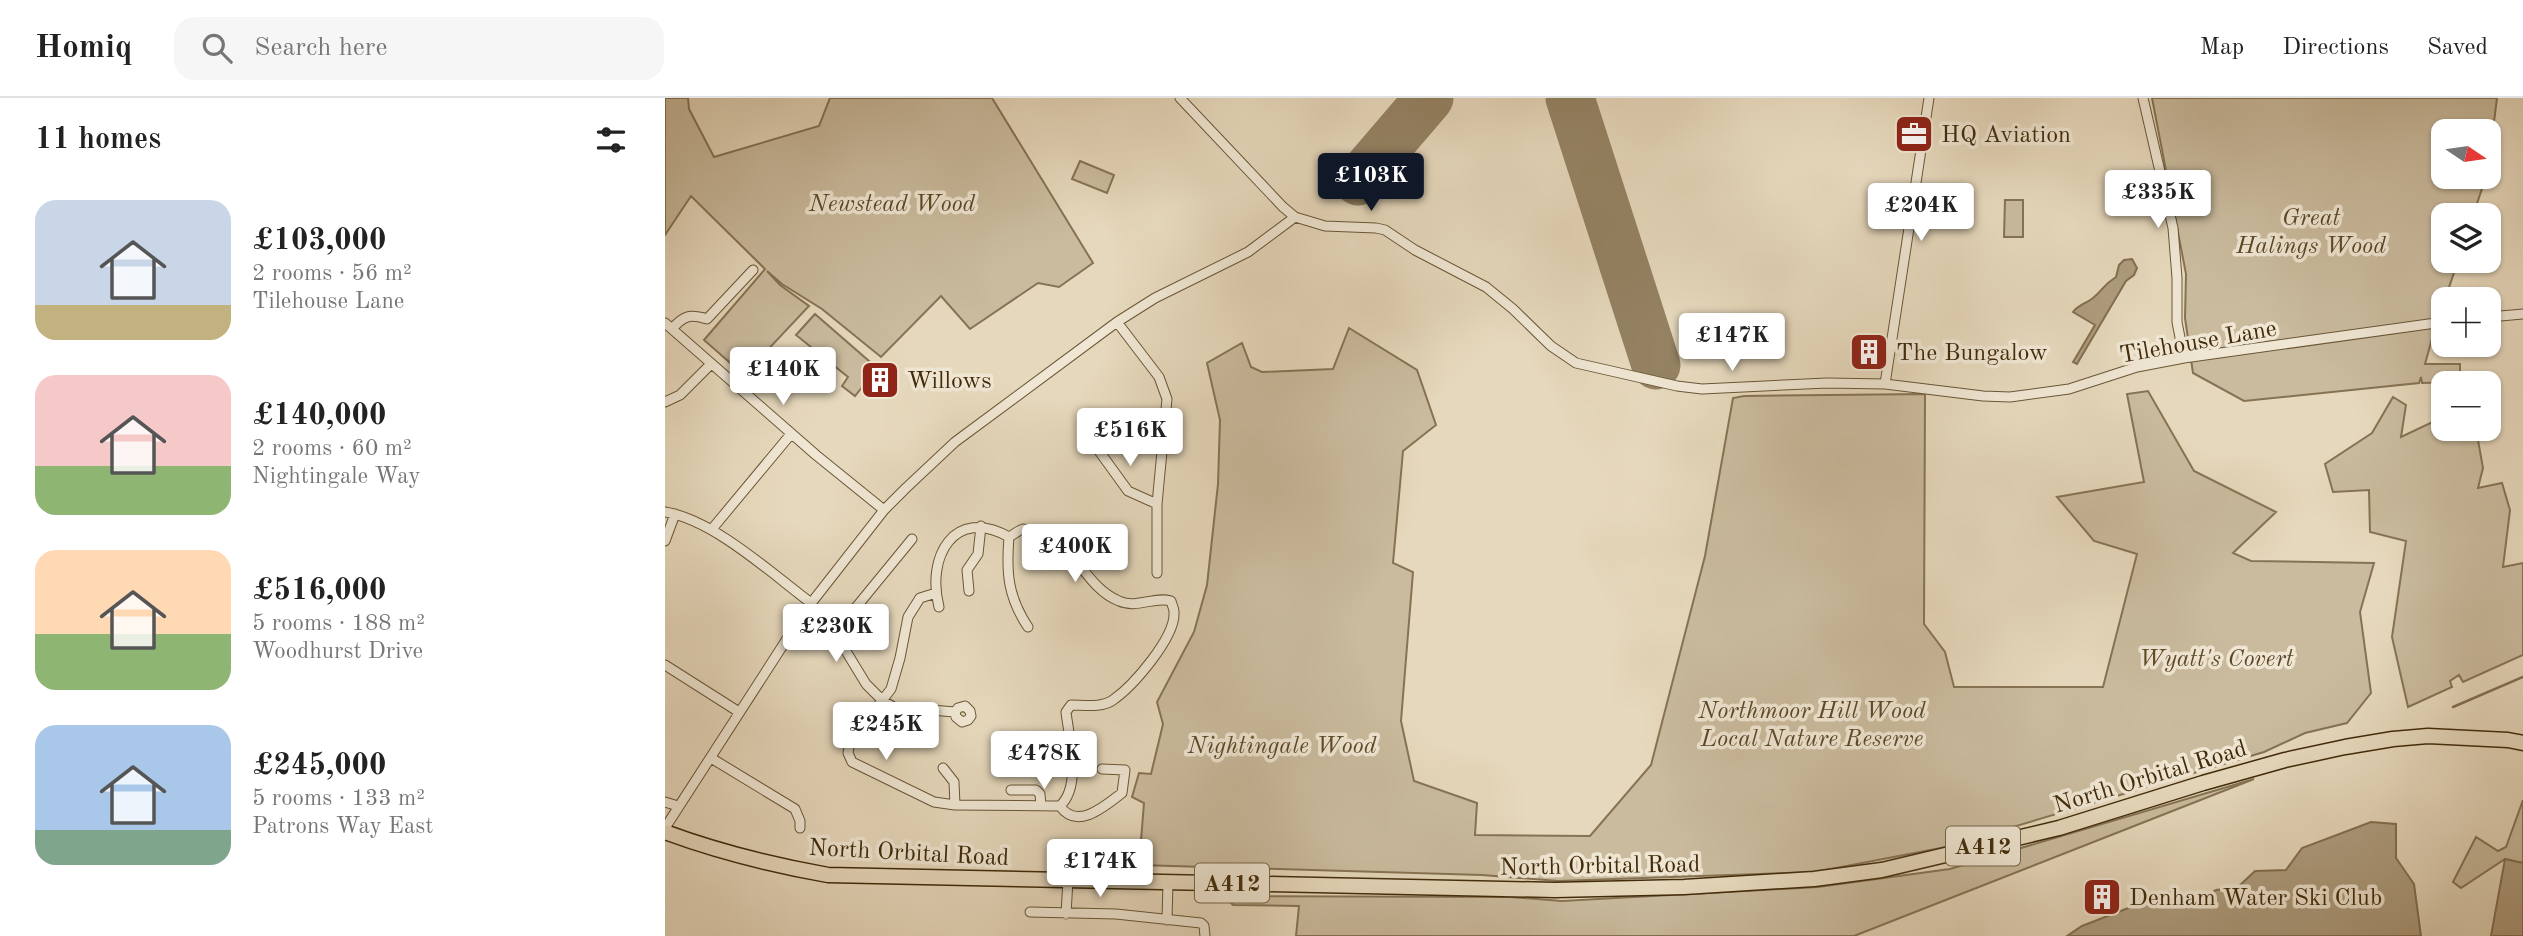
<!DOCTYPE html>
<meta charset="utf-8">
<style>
:root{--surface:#fff;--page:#f6f6f6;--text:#222;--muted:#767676;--line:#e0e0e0;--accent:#111827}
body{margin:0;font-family:"Old Standard TT",serif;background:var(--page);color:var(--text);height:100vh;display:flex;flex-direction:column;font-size:26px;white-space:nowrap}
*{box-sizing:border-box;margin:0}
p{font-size:23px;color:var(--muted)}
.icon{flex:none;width:38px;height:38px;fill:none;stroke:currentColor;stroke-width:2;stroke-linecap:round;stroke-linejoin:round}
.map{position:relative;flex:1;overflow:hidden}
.side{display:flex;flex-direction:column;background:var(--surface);width:665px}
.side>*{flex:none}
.needle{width:46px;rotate:103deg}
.buttons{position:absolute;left:1766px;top:21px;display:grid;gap:14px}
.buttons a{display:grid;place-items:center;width:70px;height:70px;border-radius:14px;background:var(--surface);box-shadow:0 2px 5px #0004;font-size:35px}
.price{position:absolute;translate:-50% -60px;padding:0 16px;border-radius:7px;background:#fff;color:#222;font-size:23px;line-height:46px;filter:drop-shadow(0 2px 4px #0008)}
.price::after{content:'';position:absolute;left:50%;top:42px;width:21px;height:16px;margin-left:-10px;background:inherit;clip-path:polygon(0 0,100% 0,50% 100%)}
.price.on{background:var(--accent);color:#fff}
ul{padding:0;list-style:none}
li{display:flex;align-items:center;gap:21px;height:175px;padding:0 35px}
li span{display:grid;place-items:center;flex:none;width:196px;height:140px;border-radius:21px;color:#555}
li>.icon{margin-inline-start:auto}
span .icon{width:84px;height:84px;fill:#fffc;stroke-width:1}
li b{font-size:30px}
h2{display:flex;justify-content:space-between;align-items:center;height:84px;padding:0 35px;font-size:30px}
header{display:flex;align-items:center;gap:42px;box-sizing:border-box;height:98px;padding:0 35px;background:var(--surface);border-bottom:2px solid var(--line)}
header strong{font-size:33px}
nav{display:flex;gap:38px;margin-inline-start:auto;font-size:24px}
.search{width:490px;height:63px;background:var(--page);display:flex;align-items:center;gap:18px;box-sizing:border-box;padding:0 24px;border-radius:21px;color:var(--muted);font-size:26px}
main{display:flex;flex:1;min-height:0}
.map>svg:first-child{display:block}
.green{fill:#cabb9e;stroke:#867354;stroke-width:2}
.water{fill:#ae9d7f;stroke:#826f50;stroke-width:2}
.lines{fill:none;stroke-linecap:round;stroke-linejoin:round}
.stream{stroke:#826f50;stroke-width:2.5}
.runway{stroke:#948263;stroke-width:49}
.street-casing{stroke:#6a5636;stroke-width:11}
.primary-casing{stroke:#412b0a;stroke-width:17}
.street{stroke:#efe6d3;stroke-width:9}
.primary{stroke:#e6d8bc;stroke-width:14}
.labels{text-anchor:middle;stroke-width:7;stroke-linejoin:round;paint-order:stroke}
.shield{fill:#efe6d3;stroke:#756346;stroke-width:2}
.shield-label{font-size:23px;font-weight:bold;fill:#412b0a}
.poi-label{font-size:24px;fill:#412b0a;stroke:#efe6d3;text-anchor:start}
.park-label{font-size:24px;font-style:italic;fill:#5c4828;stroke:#efe6d3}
.street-label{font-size:24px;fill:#412b0a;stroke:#efe6d3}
</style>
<header>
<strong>Homiq</strong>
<div class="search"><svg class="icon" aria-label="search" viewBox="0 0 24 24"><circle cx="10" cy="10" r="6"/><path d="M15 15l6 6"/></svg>Search here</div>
<nav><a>Map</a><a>Directions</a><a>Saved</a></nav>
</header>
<main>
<section class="side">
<h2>11 homes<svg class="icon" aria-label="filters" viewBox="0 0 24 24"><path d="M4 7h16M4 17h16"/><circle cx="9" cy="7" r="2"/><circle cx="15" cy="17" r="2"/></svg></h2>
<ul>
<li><span style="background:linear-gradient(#c9d6e8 75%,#c2b280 0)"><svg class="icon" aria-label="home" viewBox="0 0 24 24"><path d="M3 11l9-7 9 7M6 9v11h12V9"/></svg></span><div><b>£103,000</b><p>2 rooms · 56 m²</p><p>Tilehouse Lane</p></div></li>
<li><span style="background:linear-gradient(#f6c9c9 65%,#8fb573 0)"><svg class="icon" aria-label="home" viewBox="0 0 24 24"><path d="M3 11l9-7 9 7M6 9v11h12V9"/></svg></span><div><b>£140,000</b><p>2 rooms · 60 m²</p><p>Nightingale Way</p></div></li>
<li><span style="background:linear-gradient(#ffd9b3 60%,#8fb573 0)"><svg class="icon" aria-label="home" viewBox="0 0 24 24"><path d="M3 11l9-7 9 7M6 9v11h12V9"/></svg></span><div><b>£516,000</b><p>5 rooms · 188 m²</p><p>Woodhurst Drive</p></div></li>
<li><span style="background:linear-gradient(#a9c7e8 75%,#7fa58c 0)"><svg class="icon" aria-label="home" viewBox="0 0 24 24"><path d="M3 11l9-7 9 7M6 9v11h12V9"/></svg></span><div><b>£245,000</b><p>5 rooms · 133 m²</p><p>Patrons Way East</p></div></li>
</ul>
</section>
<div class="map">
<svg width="1858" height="838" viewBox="0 0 1858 838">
<rect width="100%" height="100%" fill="#e6d8bc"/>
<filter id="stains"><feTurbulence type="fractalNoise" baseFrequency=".00286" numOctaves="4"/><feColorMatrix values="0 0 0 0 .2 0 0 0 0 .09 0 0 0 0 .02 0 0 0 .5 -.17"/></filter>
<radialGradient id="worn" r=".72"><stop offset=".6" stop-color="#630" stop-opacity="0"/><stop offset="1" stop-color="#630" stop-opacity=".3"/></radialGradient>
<path class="green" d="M0 0H23L24 11 49 59 154 28 165 0H327L428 165 394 189 373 185 305 231 276 198 216 259 157 211 117 186 102 173 115 187 144 208 79 277 39 242 100 171 26 98 0 137Z
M1487 0H1832L1824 64V33H1778V79H1821L1808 117H1778V163H1793L1780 201H1778L1760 266H1795V284L1757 285 1756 279 1754 285 1579 303 1528 275 1520 220 1521 176Z
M415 63 449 77 442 95 407 81Z
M1340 102H1358V139H1339Z
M150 216 212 270 190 298 177 288 183 279 131 237Z
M684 230 752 272 771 327 738 353 728 465 748 474 736 623 749 683 812 705 810 737 925 738 986 667 1040 458 1068 300 1079 298 1260 296 1259 526 1280 554 1289 589H1438L1472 456 1429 443 1392 399 1479 384 1462 296 1483 293 1529 373 1611 414 1568 455 1586 463 1709 465 1695 514 1706 595 1682 625 1640 635 1599 654 1281 749 1150 774 893 783 817 777 474 767 479 705 467 699 474 675 486 676 498 626 492 604 529 534 542 487 553 386 555 322 542 265 577 245 586 269 597 274 668 271Z
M1728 299 1741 307 1736 339 1778 319V331H1798L1813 342 1818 370 1813 390 1837 385 1845 412 1838 469 1858 465V557L1798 584 1794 577 1785 583 1787 589 1743 609 1727 539 1741 443 1705 434 1704 392 1668 394 1660 366 1707 335Z
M1589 681 1189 838H631L634 808 568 807 559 798 845 799 897 803 1153 789 1285 771Z
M1858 702V765L1840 761 1796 790 1788 784 1811 739 1833 753 1841 749Z"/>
<path class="water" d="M1467 161 1472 170 1469 177 1461 183 1412 266 1408 264 1430 227 1408 214C1413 207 1422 205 1428 200 1438 192 1438 187 1451 179L1454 167 1459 162Z
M1706 724 1731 726V760L1749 786 1756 838H1402L1417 828 1507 793 1535 802 1551 792 1573 789 1590 773 1621 772 1637 750Z
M1840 761 1858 765V838H1826Z"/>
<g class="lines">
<path class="stream" d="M1788 609 1858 579"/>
<path class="runway" d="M905 0 991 267
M693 83 764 0"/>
<g class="street-casing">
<path id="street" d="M515 0 618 109 630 119 660 128 711 130 720 132 750 152 821 189 848 211 886 248 911 265 1012 288 1037 291 1162 285 1220 286 1318 298 1345 299 1404 291 1472 269 1519 260 1778 224
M1478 0 1508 130 1512 180V224L1519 260
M1824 219 1858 216
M452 224 494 279 502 301 492 406V475
M0 225 151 357 219 412
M7 231C19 217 25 216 42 221L88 172
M1220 286 1264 0
M0 304 15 297 46 266
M429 346 463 393 492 406
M0 414C49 422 106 475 146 505
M47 431 126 336
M344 439C341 475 343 499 363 529
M0 443 10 416
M304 493 302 472 313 456 316 428
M271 495 255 500 243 519 235 560 226 591 185 644 183 655 187 664 269 704 290 707 395 708C417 688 404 640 401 614L406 607C419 607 437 610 448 602 468 588 511 539 509 514 509 510 507 507 506 503 489 498 472 511 454 503 417 488 409 439 369 433 368 433 359 431 358 431 354 432 348 437 344 439
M274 509C261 459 289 408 344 439
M140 513 170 535 201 586 217 602 230 610 241 612 254 611 290 614 293 610 300 608 305 613 306 618 303 622 297 624 291 619 290 614
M170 535 247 441
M0 567 74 614
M46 660 130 711 135 723V730
M278 670 289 684 290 707
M346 692H371L375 696 376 707
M0 704 13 708
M395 708C412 733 440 708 457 695L460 672 437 671
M0 730 140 513 219 412 241 390 290 344 452 224 490 200 583 154 630 119
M365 814 451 816 536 825 539 828 540 838
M401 816 403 782
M502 822 503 784"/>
</g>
<g class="primary-casing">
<path id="primary" d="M0 734C54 754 107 767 163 777L890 792 1019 789 1149 781 1217 772 1394 730 1538 685 1620 662 1680 649 1728 641 1763 638 1843 642 1858 645"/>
</g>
<use href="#street" class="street"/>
<use href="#primary" class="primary"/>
</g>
<defs>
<g id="office-square" transform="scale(2.0125)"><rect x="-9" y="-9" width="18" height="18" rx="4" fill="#8f2418" stroke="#efe6d3"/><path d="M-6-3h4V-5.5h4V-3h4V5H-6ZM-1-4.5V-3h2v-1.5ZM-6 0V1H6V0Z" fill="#fff"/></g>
<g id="building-square" transform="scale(2.0125)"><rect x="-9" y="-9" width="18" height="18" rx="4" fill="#8f2418" stroke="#efe6d3"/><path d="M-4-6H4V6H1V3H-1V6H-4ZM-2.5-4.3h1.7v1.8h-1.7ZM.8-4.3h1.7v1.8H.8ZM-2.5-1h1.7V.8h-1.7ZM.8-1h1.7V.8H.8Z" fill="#fff"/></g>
</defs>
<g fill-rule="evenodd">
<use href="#office-square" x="1249" y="36"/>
<use href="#building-square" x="1204" y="254"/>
<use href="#building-square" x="215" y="282"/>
<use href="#building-square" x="1437" y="799"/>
</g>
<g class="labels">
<g class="shield">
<rect x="1281" y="728.5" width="74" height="39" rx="5"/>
<rect x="530" y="765.5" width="74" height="39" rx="5"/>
</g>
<g class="shield-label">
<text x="1318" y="756">A412</text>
<text x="567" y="793">A412</text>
</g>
<g class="poi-label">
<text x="1276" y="44">HQ Aviation</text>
<text x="1231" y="262">The Bungalow</text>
<text x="242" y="290">Willows</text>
<text x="1464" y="807">Denham Water Ski Club</text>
</g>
<g class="park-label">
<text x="227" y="113">Newstead Wood</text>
<text x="1646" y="127">Great<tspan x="1646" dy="28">Halings Wood</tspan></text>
<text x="1551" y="568">Wyatt's Covert</text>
<text x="1147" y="620">Northmoor Hill Wood<tspan x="1147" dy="28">Local Nature Reserve</tspan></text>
<text x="617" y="655">Nightingale Wood</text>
</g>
<g class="street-label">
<text transform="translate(1533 243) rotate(-10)" y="8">Tilehouse Lane</text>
<text transform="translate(1485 678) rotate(-17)" y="8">North Orbital Road</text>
<text transform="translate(244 754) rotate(3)" y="8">North Orbital Road</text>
<text transform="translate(935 767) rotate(-1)" y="8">North Orbital Road</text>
</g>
</g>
<rect width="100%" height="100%" filter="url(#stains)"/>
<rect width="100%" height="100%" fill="url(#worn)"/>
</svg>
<div class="buttons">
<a><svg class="needle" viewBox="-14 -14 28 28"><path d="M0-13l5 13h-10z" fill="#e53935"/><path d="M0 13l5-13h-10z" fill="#767676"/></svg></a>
<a><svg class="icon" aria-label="layers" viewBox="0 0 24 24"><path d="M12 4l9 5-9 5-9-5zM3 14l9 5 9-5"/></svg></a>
<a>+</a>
<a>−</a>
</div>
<b class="price on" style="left:706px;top:115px">£103K</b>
<b class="price" style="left:1493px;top:132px">£335K</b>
<b class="price" style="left:1256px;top:145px">£204K</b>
<b class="price" style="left:1067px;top:275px">£147K</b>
<b class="price" style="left:118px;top:309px">£140K</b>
<b class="price" style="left:465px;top:370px">£516K</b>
<b class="price" style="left:410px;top:486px">£400K</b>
<b class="price" style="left:171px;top:566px">£230K</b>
<b class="price" style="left:221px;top:664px">£245K</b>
<b class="price" style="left:379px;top:693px">£478K</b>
<b class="price" style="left:435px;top:801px">£174K</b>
</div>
</main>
